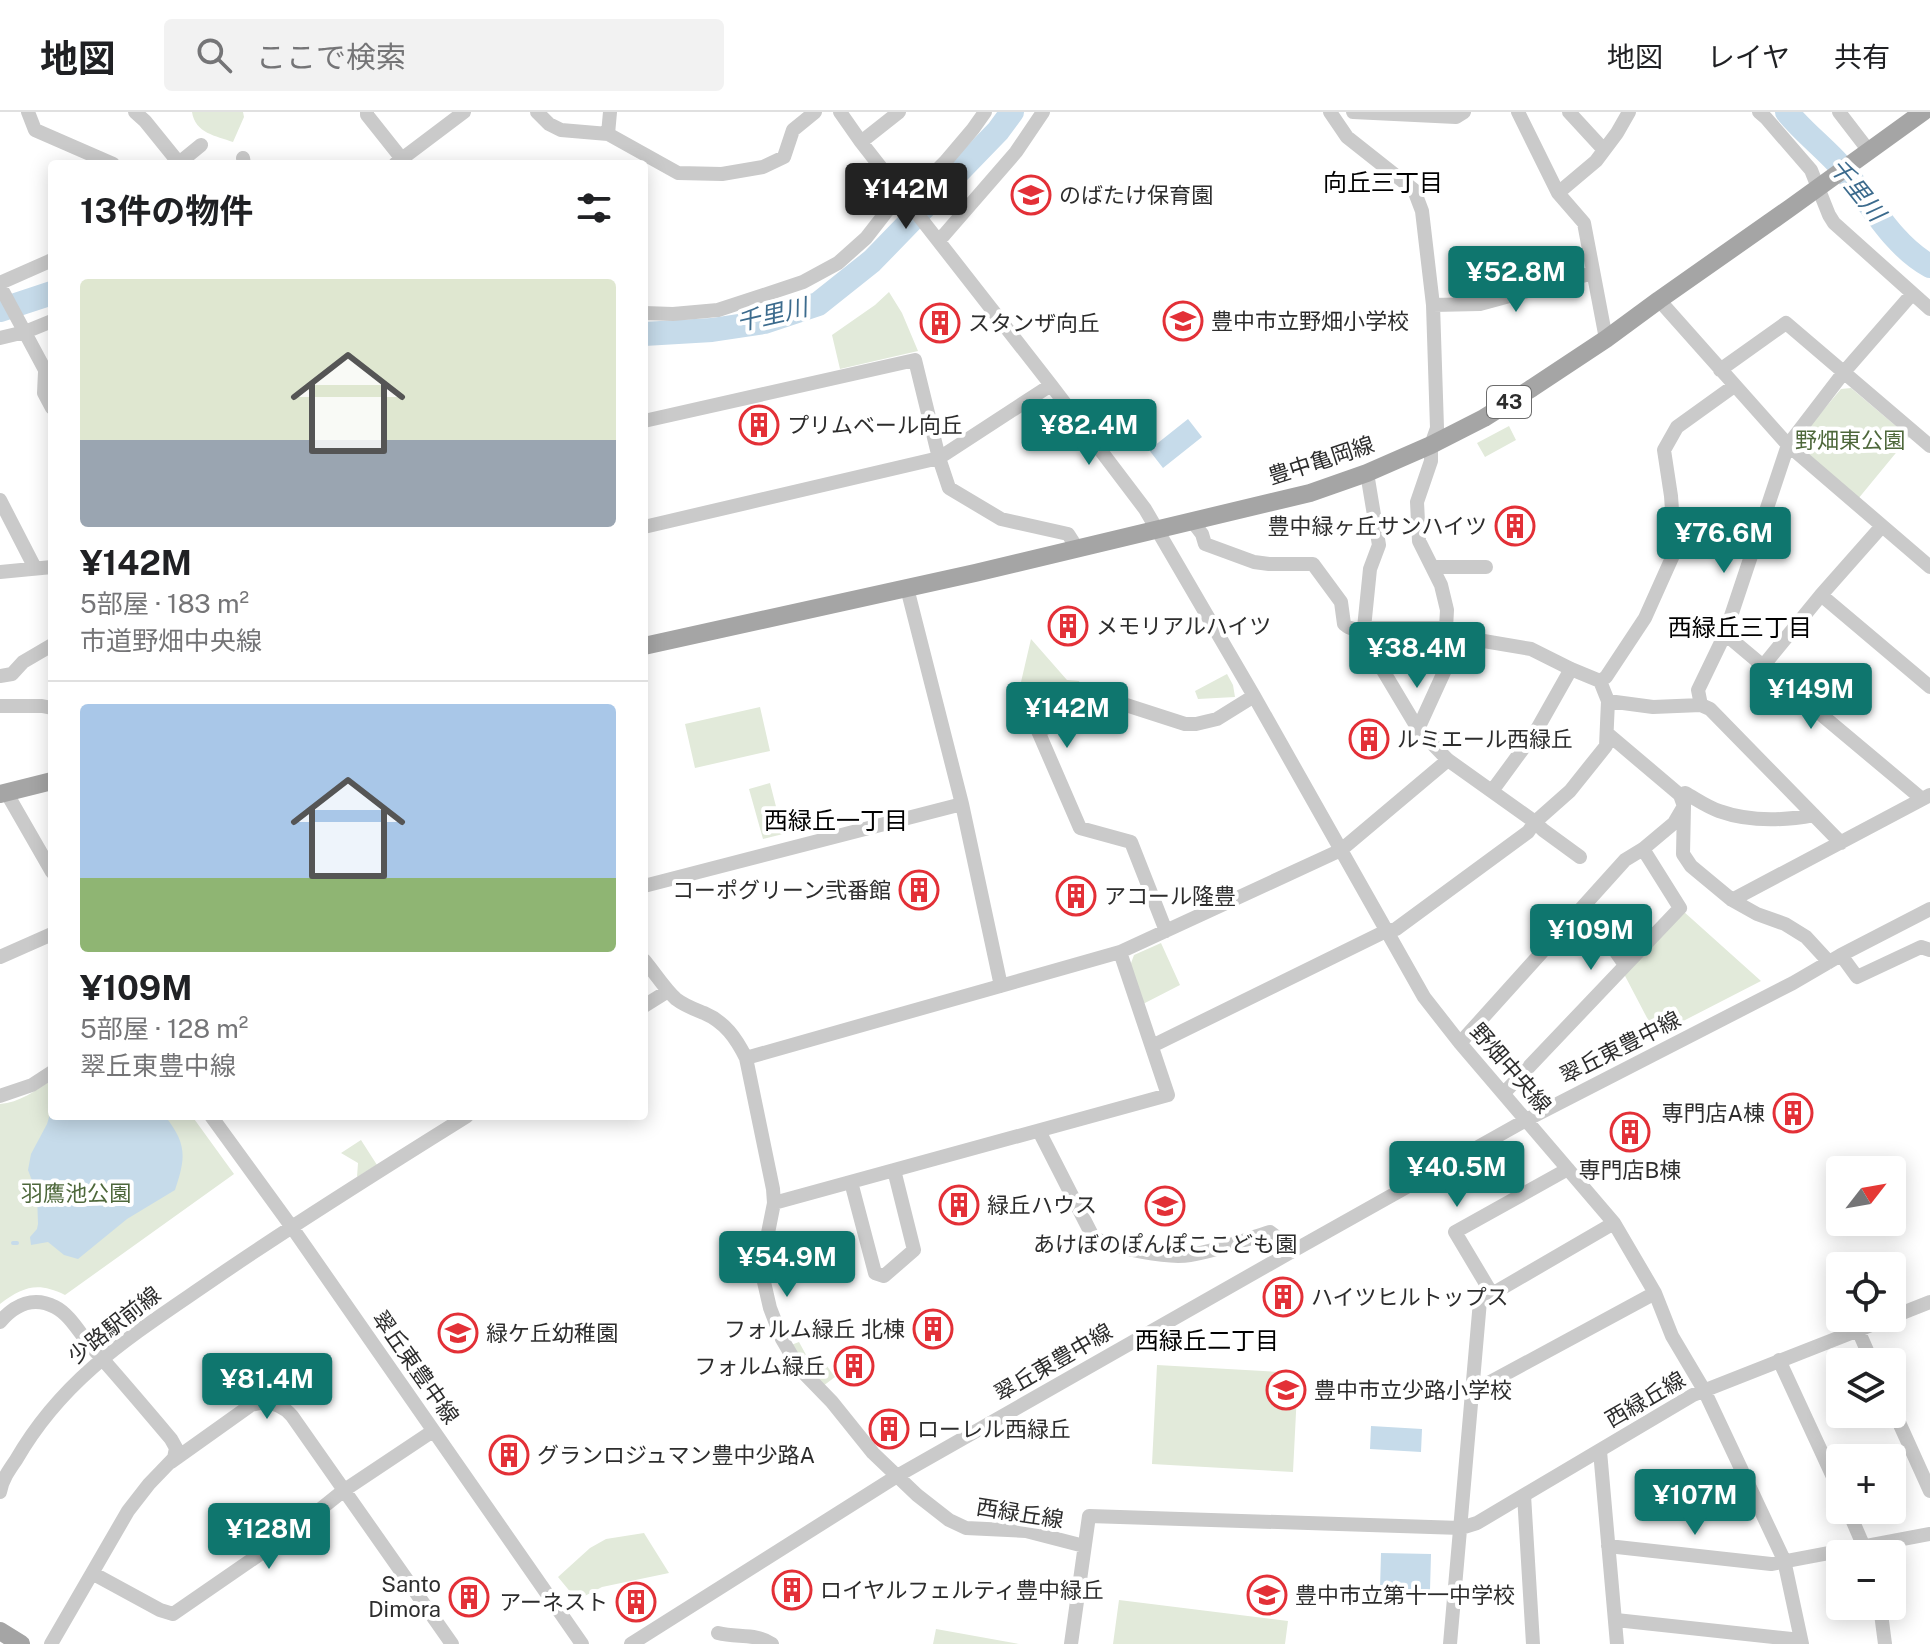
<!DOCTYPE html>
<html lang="ja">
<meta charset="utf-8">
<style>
:root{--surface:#fff;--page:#f2f2f2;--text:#202124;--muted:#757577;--line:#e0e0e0;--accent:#0f766e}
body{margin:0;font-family:"Public Sans","Noto Sans JP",sans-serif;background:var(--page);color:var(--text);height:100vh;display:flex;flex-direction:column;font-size:30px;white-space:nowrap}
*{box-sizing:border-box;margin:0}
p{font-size:26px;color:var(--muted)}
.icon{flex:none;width:44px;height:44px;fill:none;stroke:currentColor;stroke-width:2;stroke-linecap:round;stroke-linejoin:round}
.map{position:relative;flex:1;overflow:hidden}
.panel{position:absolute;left:48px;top:48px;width:600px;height:960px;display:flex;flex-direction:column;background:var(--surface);border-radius:8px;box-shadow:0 4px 20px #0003}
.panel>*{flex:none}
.needle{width:52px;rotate:59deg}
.tools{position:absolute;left:1826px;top:1044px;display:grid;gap:16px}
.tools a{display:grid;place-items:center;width:80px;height:80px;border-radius:8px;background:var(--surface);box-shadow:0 4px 20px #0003;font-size:40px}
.price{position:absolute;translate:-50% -68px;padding:0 18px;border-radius:8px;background:var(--accent);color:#fff;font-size:26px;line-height:52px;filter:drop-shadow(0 2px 4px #0008)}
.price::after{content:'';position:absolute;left:50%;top:48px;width:24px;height:18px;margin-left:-12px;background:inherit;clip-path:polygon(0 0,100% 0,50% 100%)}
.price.current{background:#222;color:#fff}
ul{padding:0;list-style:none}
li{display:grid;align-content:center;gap:16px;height:424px;padding:0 32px}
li+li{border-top:2px solid var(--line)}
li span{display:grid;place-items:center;height:248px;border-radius:8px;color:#555}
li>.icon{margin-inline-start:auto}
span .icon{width:144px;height:144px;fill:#fffc;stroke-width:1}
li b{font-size:34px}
h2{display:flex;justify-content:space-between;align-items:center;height:96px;padding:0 32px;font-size:34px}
header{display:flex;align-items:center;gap:48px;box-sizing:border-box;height:112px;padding:0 40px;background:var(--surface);border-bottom:2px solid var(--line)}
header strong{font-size:38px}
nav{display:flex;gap:44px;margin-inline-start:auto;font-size:28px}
.search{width:560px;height:72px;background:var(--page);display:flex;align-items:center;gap:20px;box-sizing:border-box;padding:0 28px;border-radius:8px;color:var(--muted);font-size:30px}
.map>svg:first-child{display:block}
.green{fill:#e2eada}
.water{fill:#c6dbea}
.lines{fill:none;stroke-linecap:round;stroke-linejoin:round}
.stream{stroke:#c6dbea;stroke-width:4}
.river{stroke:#c6dbea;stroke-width:24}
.minor{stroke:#cacaca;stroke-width:14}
.major{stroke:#a5a5a5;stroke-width:18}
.labels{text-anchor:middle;stroke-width:8;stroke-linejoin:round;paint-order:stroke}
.shield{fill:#fff;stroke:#6c6c6c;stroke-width:2}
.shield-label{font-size:20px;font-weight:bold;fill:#2d2d2d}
.poi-label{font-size:22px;fill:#2d2d2d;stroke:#fff;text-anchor:start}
.park-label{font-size:22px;fill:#4e683b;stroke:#fff}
.street-label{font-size:22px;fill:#2d2d2d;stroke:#fff}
.neighbourhood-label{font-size:24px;fill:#000;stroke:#fff}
.water-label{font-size:24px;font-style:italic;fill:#3c6b8d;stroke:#fff}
</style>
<header>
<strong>地図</strong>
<div class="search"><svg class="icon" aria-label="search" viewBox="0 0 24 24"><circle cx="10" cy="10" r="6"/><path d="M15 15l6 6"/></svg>ここで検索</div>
<nav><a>地図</a><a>レイヤ</a><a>共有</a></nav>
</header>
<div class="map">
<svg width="1930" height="1532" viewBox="0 0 1930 1532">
<rect width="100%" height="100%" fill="#fff"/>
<path class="green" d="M192 0H243L244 5 233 30C216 24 195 21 192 0Z
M889 180 902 201 918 239 840 257 832 223 875 193Z
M1851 276 1909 325 1858 387 1799 336 1798 328 1841 277Z
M1509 314 1516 328 1485 345 1477 331Z
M1031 527 1067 568 1079 569 1083 580 1031 602 1021 598V570Z
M1227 562 1233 573 1235 585 1198 587 1195 579Z
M760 595 770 639 695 656 685 612Z
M770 671 783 722 763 727 749 677Z
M1683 799 1761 869 1656 923 1624 862Z
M1161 831 1180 873 1143 892 1130 854 1134 843Z
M52 968V1004H192L234 1062 65 1183C38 1170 24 1174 0 1192V992C19 991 36 978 52 968Z
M361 1028 377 1053 357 1065 358 1051 341 1041Z
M799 1230 810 1250 821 1246 835 1265 823 1274 805 1256 791 1233Z
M1157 1253 1298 1261 1293 1360 1152 1352Z
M644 1421 669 1461 602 1475 577 1488 558 1465 590 1436 606 1427Z
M1119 1488 1288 1509 1285 1532H1113Z
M936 1517 1019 1532H933Z"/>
<path class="water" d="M1188 307 1202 325 1163 356 1149 338Z
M52 995V1004H165C187 1032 186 1045 175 1078L127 1107 78 1147 64 1143 48 1130 31 1133 30 1125 37 1117 38 1112 37 1082 28 1058 31 1042 47 1012Z
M1371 1314 1422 1317 1421 1340 1370 1337Z
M1381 1441 1431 1442 1430 1478 1380 1477Z"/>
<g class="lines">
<path class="stream" d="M13 1131H17"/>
<path class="river" d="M1787 0C1804 21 1826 37 1843 57 1870 90 1892 133 1930 154
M0 198 52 181
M644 222 712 218 764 210 818 192 872 149 998 19 1012 0"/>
<path class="minor" d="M28 0 35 18 113 52
M135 0 145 9 179 51 201 33
M367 0V3L402 47
M537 0 549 12 561 18 608 22 678 61 722 62 763 55 784 45 793 18 815 0
M840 0 861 30 1051 273 1145 397 1254 584 1424 885 1460 931 1614 1111 1655 1181 1672 1224 1704 1278 1784 1448 1802 1532
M1330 0 1347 25 1414 78 1422 99 1433 193 1437 316 1431 333V349L1417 390 1419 429 1441 473 1447 498 1446 516
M1353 0 1456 5 1464 0
M1518 0 1558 81 1584 111 1606 227
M1569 0 1604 38
M1759 0 1766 6 1811 58 1829 103 1834 111 1930 197
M1839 0 1869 39
M608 22 610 0
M861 30 899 0
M243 46 244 52
M395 52 464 0
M1558 81 1596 49 1617 21 1629 0
M938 128 944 123 1016 40 1043 0
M0 171 52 148
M0 174 52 271
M1659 188 1788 333 1930 455
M1433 193 1480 192 1593 161
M644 201 673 202 718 198 803 170 838 151 866 126 887 99 898 88 917 78 945 50 973 17 985 0
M0 226 25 220 52 209
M1720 258 1786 211 1930 334
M45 260 44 281 52 296
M644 309 915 248 939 346 949 376 1001 407 1068 422 1077 436
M1367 361 1379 433 1370 457 1364 516 1366 530 1418 617 1448 648 1535 710 1543 718 1580 745
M0 388 35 456
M644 415 939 346 1051 273
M1432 455H1486
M0 460 52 455
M907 476 962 692 1001 874
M1821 483 1930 575
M1725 522 1922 687
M1763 554 1821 483 1882 414
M0 564 12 562 23 550 52 533
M1600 569 1606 565 1645 506 1675 439 1671 384 1664 338 1677 315 1734 274
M1608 589 1653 595 1701 593 1710 597 1841 731
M1701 593 1698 578 1725 522 1788 333 1844 260 1912 182
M0 594H42L52 596
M1418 617 1460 525
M1492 679 1536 619 1571 557
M6 680 52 760
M1680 683 1685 681C1696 687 1707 695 1719 699 1750 710 1782 709 1814 703
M1684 694 1683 742 1691 754 1732 788 1757 802 1785 812 1806 825 1829 850
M644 774 962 692
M1732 788 1930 683
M1584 794 1625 853
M1166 819 1131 730 1080 716 1038 619 1094 596 1123 592 1185 612H1196L1217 607 1254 584
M1841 843 1857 865 1921 835 1930 838
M0 845 52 822
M644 848C655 861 664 876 676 887 685 894 694 897 704 901 725 910 736 926 746 946L773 1077 774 1091 763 1146 764 1170 770 1196 782 1227 799 1256 832 1290 873 1341 917 1383 949 1408 966 1416 1026 1419 1084 1434
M644 894 668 879
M1460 931 1625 748 1643 737 1674 711 1684 694 1680 683 1608 622
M1152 934 1386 819 1396 817 1528 720 1535 710 1570 679 1606 634 1608 589 1600 569 1571 557 1531 537 1460 525 1446 516H1364C1356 518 1351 518 1344 512L1341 490 1313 452H1269L1254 450 1205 432 1202 422 1192 409
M746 946 1120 840 1341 738 1448 648
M1504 981 1680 796 1643 737
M0 984 32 973 52 960
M211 1004 291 1114 582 1532
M1039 1019 1092 1123 1096 1127C1117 1136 1167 1147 1190 1143 1217 1139 1244 1128 1270 1120L1282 1129 1291 1140
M851 1070 875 1161 884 1164 914 1138 894 1058
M774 1091 1168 983 1120 840
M1492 1182 1455 1120 1568 1057
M1892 1205 1930 1190
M0 1210C15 1192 34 1184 55 1195 69 1202 79 1220 89 1232 117 1263 144 1295 171 1327L176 1336 174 1346 149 1372 128 1399 51 1532
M1858 1218 1872 1250
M1779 1248 1840 1380
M1472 1280 1655 1181
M1892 1295 1930 1379
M1600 1339 1617 1532
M171 1350 251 1293C267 1288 281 1291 292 1304L452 1532
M0 1380C2 1368 9 1358 16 1348 64 1264 134 1222 211 1169 295 1111 381 1058 467 1004
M1524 1383 1533 1532
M1848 1398 1867 1442
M1608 1434 1771 1452 1930 1422
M92 1461 160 1498 173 1502 292 1420 343 1379 433 1319
M1880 1494 1885 1532
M1616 1508 1801 1528
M718 1521C737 1526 756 1521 772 1532
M631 1532 897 1364 1291 1140 1526 1008 1793 871 1841 843 1930 797
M1071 1532 1089 1404 1461 1416 1477 1411 1693 1283 1889 1206
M1450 1532 1480 1189 1614 1111"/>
<path class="major" d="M644 534 975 461 1310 381 1367 361 1431 333 1484 306 1532 276 1606 227 1659 188 1790 96 1923 0
M0 682 52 669
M0 1519 21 1532"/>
</g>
<defs>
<g id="school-ring" transform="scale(2)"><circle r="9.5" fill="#fff" stroke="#e33037" stroke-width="1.5"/><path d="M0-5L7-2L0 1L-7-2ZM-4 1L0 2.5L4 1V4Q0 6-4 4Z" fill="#e33037"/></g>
<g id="building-ring" transform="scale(2)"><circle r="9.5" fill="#fff" stroke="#e33037" stroke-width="1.5"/><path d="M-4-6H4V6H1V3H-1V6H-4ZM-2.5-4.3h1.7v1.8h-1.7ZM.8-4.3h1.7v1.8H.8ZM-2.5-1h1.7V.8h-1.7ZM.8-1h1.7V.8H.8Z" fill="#e33037"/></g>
</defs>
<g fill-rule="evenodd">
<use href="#school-ring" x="1031" y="83"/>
<use href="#school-ring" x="1183" y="209"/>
<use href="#building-ring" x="940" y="211"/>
<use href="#building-ring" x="759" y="313"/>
<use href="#building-ring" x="1515" y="414"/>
<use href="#building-ring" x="1068" y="514"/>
<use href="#building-ring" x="1369" y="627"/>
<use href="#building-ring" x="919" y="778"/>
<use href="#building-ring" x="1076" y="784"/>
<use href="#building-ring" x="1793" y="1001"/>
<use href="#building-ring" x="1630" y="1020"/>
<use href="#building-ring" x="959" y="1093"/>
<use href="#school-ring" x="1165" y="1094"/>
<use href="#building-ring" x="1283" y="1185"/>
<use href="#building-ring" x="933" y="1217"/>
<use href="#school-ring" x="458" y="1221"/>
<use href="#building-ring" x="854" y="1254"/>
<use href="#school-ring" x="1286" y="1278"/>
<use href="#building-ring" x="889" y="1317"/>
<use href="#building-ring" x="509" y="1343"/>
<use href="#building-ring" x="792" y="1478"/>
<use href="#school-ring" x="1267" y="1483"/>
<use href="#building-ring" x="469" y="1485"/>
<use href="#building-ring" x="636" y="1490"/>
</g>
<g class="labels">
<rect class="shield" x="1487" y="274" width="44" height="32" rx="6"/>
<g class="shield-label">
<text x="1509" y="297">43</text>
</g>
<g class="poi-label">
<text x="1059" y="91">のばたけ保育園</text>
<text x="1211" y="217">豊中市立野畑小学校</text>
<text x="968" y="219">スタンザ向丘</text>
<text x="787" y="321">プリムベール向丘</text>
<text x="1487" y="422" text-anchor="end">豊中緑ヶ丘サンハイツ</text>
<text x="1096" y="522">メモリアルハイツ</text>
<text x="1397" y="635">ルミエール西緑丘</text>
<text x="891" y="786" text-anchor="end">コーポグリーン弐番館</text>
<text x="1104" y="792">アコール隆豊</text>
<text x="1765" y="1009" text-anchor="end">専門店A棟</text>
<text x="1630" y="1066" text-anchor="middle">専門店B棟</text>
<text x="987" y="1101">緑丘ハウス</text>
<text x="1165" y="1140" text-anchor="middle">あけぼのぽんぽここども園</text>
<text x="1311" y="1193">ハイツヒルトップス</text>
<text x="905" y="1225" text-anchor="end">フォルム緑丘 北棟</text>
<text x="486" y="1229">緑ケ丘幼稚園</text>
<text x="826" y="1262" text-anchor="end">フォルム緑丘</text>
<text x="1314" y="1286">豊中市立少路小学校</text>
<text x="917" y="1325">ローレル西緑丘</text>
<text x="537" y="1351">グランロジュマン豊中少路A</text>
<text x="441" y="1480" text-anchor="end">Santo<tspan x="441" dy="25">Dimora</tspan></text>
<text x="820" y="1486">ロイヤルフェルティ豊中緑丘</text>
<text x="1295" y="1491">豊中市立第十一中学校</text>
<text x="608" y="1498" text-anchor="end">アーネスト</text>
</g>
<g class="park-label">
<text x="1850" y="336">野畑東公園</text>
<text x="76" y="1089">羽鷹池公園</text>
</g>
<g class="street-label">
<text transform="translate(1321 348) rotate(-18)" y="8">豊中亀岡線</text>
<text transform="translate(1620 935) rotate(-27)" y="8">翠丘東豊中線</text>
<text transform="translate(1511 956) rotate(49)" y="8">野畑中央線</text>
<text transform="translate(114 1213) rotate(-38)" y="8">少路駅前線</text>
<text transform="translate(1053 1250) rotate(-30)" y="8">翠丘東豊中線</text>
<text transform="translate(416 1255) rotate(55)" y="8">翠丘東豊中線</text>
<text transform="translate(1645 1287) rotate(-30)" y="8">西緑丘線</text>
<text transform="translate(1020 1401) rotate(9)" y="8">西緑丘線</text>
</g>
<g class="neighbourhood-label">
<text x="1383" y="79">向丘三丁目</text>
<text x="1740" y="524">西緑丘三丁目</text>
<text x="836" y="717">西緑丘一丁目</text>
<text x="1207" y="1237">西緑丘二丁目</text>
</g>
<g class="water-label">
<text transform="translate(1857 78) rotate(51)" y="8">千里川</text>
<text transform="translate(772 203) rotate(-13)" y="8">千里川</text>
</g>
</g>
</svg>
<div class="tools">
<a><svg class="needle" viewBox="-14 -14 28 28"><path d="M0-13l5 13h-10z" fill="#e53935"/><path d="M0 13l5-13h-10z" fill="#757577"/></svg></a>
<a><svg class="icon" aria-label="locate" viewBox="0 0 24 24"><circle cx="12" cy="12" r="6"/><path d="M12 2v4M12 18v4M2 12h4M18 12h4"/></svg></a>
<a><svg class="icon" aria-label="layers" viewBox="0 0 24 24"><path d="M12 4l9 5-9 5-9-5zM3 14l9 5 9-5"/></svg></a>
<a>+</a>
<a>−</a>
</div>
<b class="price current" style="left:906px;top:119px">¥142M</b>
<b class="price" style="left:1516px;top:202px">¥52.8M</b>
<b class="price" style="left:1089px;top:355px">¥82.4M</b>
<b class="price" style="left:1724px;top:463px">¥76.6M</b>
<b class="price" style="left:1417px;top:578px">¥38.4M</b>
<b class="price" style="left:1811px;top:619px">¥149M</b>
<b class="price" style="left:1067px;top:638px">¥142M</b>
<b class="price" style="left:1591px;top:860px">¥109M</b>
<b class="price" style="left:1457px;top:1097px">¥40.5M</b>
<b class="price" style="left:787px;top:1187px">¥54.9M</b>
<b class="price" style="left:267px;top:1309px">¥81.4M</b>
<b class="price" style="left:1695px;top:1425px">¥107M</b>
<b class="price" style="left:269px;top:1459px">¥128M</b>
<section class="panel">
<h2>13件の物件<svg class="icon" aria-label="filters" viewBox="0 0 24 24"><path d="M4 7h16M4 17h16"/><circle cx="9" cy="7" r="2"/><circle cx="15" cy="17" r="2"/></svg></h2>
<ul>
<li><span style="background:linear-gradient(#dfe7d0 65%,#9aa5b1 0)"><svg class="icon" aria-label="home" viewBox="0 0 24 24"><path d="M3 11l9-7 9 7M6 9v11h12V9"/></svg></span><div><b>¥142M</b><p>5部屋 · 183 m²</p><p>市道野畑中央線</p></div></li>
<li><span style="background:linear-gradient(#a9c7e8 70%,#8fb573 0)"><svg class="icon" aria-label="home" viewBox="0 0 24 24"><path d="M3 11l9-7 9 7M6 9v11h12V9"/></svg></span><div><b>¥109M</b><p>5部屋 · 128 m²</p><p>翠丘東豊中線</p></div></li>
</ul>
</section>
</div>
